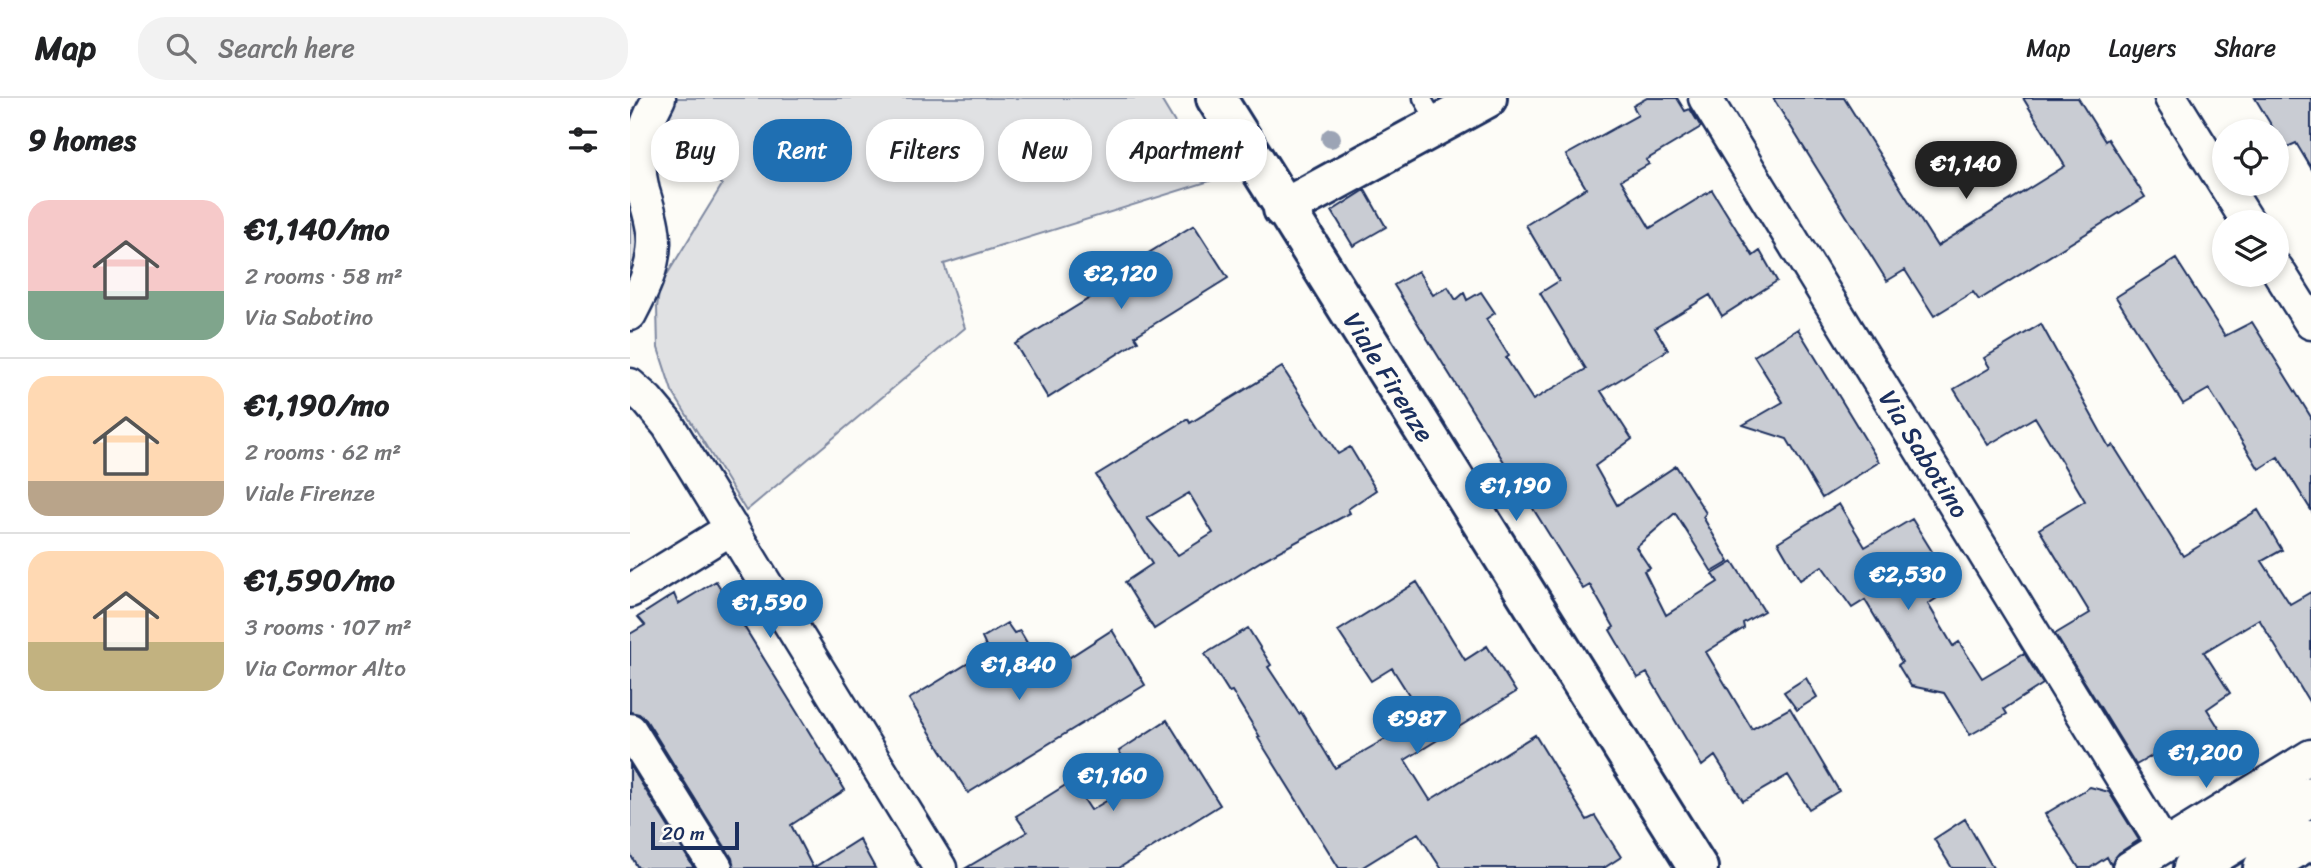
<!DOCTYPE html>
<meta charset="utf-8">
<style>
:root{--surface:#fff;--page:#f2f2f2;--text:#202124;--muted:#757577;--line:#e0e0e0;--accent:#1f6fb2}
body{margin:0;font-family:Sriracha,sans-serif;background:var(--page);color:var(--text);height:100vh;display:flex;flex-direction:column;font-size:26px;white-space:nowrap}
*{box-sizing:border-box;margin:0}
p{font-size:23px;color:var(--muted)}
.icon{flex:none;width:38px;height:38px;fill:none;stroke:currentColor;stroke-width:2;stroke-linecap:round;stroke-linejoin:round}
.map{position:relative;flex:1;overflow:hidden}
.side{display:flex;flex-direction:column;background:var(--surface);width:630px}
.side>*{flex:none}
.hud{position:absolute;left:21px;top:21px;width:665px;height:63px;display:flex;gap:14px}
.controls{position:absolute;left:1582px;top:21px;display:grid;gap:14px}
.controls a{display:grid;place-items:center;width:77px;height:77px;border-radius:50%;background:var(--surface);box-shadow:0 4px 10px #0003;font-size:35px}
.scale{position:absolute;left:21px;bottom:18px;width:88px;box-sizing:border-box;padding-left:7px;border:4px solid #1b2f5e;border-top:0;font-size:19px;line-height:24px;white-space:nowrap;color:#1b2f5e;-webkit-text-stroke:5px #fdfcf7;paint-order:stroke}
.price{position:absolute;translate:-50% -60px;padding:0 16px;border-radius:24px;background:var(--accent);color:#fff;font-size:23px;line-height:46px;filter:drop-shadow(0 2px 4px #0008)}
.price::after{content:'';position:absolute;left:50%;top:42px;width:21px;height:16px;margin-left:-10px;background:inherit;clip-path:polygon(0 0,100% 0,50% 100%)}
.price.on{background:#222;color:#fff}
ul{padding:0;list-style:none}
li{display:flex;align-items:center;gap:21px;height:175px;padding:0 28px}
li+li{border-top:2px solid var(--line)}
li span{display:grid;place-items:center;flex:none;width:196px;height:140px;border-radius:21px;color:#555}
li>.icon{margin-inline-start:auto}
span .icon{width:84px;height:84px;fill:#fffc;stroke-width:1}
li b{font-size:30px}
h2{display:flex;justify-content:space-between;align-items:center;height:84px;padding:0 28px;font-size:30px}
.pill{padding:0 24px;border-radius:28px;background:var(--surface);box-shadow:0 4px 10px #0003;font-size:24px;line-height:63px}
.pill.on{background:var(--accent);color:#fff}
header{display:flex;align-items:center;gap:42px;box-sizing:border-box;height:98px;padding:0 35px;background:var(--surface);border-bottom:2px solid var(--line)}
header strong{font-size:33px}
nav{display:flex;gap:38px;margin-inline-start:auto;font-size:24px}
.search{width:490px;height:63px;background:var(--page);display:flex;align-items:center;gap:18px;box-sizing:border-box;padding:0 24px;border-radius:28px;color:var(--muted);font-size:26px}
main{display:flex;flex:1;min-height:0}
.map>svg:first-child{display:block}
.green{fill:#e0e1e3;stroke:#7e88a0;stroke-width:2}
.building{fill:#c9ccd3;stroke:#1b2f5e;stroke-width:2;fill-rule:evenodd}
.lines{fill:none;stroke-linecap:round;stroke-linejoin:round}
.lane-casing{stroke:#1b2f5e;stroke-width:21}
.street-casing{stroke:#1b2f5e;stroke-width:37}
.secondary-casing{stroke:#1b2f5e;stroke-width:44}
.primary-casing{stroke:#1b2f5e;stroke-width:44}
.lane{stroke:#fdfcf7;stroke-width:16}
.street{stroke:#fdfcf7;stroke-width:32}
.secondary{stroke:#fdfcf7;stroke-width:38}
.primary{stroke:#fdfcf7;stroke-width:38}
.tree{fill:#9ca4b5}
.labels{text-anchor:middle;stroke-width:5;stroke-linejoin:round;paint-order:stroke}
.street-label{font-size:26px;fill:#1b2f5e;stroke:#fdfcf7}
</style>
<header>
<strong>Map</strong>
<div class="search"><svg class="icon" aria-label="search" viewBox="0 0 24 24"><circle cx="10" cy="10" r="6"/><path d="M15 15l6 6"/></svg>Search here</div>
<nav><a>Map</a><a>Layers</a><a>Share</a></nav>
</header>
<main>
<section class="side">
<h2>9 homes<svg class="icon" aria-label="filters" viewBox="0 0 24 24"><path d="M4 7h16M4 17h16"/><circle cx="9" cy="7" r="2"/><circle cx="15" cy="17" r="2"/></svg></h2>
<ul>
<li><span style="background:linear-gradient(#f6c9c9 65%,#7fa58c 0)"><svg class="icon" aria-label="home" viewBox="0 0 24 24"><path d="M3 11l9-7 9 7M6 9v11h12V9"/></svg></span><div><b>€1,140/mo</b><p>2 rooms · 58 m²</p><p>Via Sabotino</p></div></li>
<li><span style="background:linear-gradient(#ffd9b3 75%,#b9a48a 0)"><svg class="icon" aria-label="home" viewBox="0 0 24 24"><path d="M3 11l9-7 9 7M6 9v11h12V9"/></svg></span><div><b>€1,190/mo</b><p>2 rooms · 62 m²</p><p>Viale Firenze</p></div></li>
<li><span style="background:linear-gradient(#ffd9b3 65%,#c2b280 0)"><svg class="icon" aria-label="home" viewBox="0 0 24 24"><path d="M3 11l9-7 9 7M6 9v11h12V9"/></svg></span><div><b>€1,590/mo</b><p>3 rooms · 107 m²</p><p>Via Cormor Alto</p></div></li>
</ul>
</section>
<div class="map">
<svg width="1681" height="770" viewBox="0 0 1681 770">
<rect width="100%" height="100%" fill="#fdfcf7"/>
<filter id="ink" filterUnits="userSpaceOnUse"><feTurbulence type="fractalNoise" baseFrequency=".0143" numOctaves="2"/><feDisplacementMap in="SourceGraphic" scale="14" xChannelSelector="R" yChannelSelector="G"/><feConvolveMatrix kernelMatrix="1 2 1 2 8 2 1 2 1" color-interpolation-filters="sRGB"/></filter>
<g filter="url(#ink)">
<path class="green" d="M46 0H530L580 83 314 166 335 230 116 413 42 293 28 250 27 209 30 188 92 87 33 34Z
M0 105C9 122 11 167 0 183Z"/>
<path class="building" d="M1017 0H1047L1055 13 1060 11 1071 29 1016 62 1019 66 991 82 1020 130 1082 92 1123 158 1130 153 1147 183 1092 218 1080 197 1025 230 1038 252 971 293 1002 341 965 368 987 407 1046 368 1076 415 1073 419 1099 464 1082 474 1045 415 1006 449 1020 470 1014 473 1036 517 1088 484 1083 476 1103 464 1134 513 1113 525 1114 530 1076 554 1122 631 1160 610 1209 693 1179 711 1158 677 1113 703 1085 658 1072 668 1017 575 1008 580 980 532 984 529 960 487 953 491 764 187 788 173 803 197 818 189 826 202 834 195 837 202 851 194 865 215 856 221 879 258 876 260 903 302 956 271 910 195 929 183 896 127 956 90 936 57 1008 17 1003 8Z
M1143 0H1214L1307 148 1435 68 1393 0H1448L1475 43 1478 41 1515 99 1349 202 1343 194 1304 218 1275 172 1257 183Z
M1625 0H1681V70L1666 45 1655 50Z
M735 92 756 129 723 148 702 113Z
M564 127 598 180 505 238 508 243 418 300 385 246 476 190 473 183Z
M1546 161 1595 238 1622 224 1681 319V412L1648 359 1629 371 1579 291 1553 306 1486 199Z
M1411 226 1479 349 1483 347 1553 458 1628 412 1652 452 1632 463 1660 506 1681 494V607L1629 521 1574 554 1600 595 1577 611 1594 638 1572 651 1562 635 1506 667 1425 536 1460 515 1409 431 1455 403 1405 319 1358 347 1324 291 1360 270 1354 260Z
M1168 231 1249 364 1192 400 1157 341 1113 327 1153 304 1124 258Z
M652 269 708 356 720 349 746 392 718 411 720 415 631 463 524 531 495 484 522 466 466 377 558 321 560 325ZM559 395 583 435 548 457 517 420Z
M1209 406 1235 449 1282 421 1324 489 1298 506 1323 548 1329 544 1352 580 1394 555 1413 586 1374 611 1377 616 1340 637 1314 595 1281 588 1268 567 1272 564 1235 502 1222 510 1192 468 1170 482 1148 444Z
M86 483 215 692 161 727 183 770 229 741 245 770H104L102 760 16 622 9 616 0 614V536L15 527 8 519 44 496 48 506Z
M787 484 835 562 857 548 886 594 775 662 800 702 905 637 957 722 965 718 991 759 974 770H811L788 735 731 770H709L628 640 630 639 602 593 599 594 575 556 618 530 641 567 638 569 669 616 671 614 705 670 793 619 762 570 741 583 708 533Z
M377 525 384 535 390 533 415 575 482 532 515 587 338 695 279 601 358 553 352 540Z
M1176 580 1187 599 1167 612 1154 594Z
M537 622 590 707 489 770H336L397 734 386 718 442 683 461 712 507 685 489 653Z
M0 667 64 770H8L0 756Z
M1460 689 1479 694 1509 742 1489 755 1481 767 1477 759 1460 770H1449L1415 716Z
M1335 721 1363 770H1322L1304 741Z"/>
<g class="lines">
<g class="lane-casing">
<path id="lane" d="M792 0 808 27"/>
</g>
<g class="street-casing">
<path id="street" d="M1075 0 1534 748
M1541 0 1618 124
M1647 171 1681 225
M0 216C12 193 23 172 24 145 24 127 18 110 13 93 4 58 13 30 29 0
M0 287 17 302 38 327 310 770
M0 493 102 430
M0 632 86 770
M1499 770 1681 658"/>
</g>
<g class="secondary-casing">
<path id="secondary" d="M586 0 1068 770
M653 111 857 0"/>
</g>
<g class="primary-casing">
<path id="primary" d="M1563 770 1681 698
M1633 770 1681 741"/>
</g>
<use href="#lane" class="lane"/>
<use href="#street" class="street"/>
<use href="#secondary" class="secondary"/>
<use href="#primary" class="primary"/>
</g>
<circle class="tree" cx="701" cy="40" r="10"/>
</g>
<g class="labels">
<g class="street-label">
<text transform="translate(759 279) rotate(58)" y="9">Viale Firenze</text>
<text transform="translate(1294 356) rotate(58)" y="9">Via Sabotino</text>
</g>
</g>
</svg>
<div class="controls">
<a><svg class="icon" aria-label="locate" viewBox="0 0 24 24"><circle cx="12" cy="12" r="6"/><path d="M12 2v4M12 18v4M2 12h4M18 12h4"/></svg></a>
<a><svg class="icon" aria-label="layers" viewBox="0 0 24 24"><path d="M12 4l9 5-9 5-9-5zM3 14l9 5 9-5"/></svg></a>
</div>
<div class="scale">20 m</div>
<b class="price on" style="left:1336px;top:103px">€1,140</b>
<b class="price" style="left:491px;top:213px">€2,120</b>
<b class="price" style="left:886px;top:425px">€1,190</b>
<b class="price" style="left:1278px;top:514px">€2,530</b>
<b class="price" style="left:140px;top:542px">€1,590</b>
<b class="price" style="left:389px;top:604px">€1,840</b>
<b class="price" style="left:787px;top:658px">€987</b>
<b class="price" style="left:1576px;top:692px">€1,200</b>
<b class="price" style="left:483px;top:715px">€1,160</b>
<div class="hud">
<a class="pill">Buy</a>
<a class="pill on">Rent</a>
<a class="pill">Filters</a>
<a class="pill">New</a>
<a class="pill">Apartment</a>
</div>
</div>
</main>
